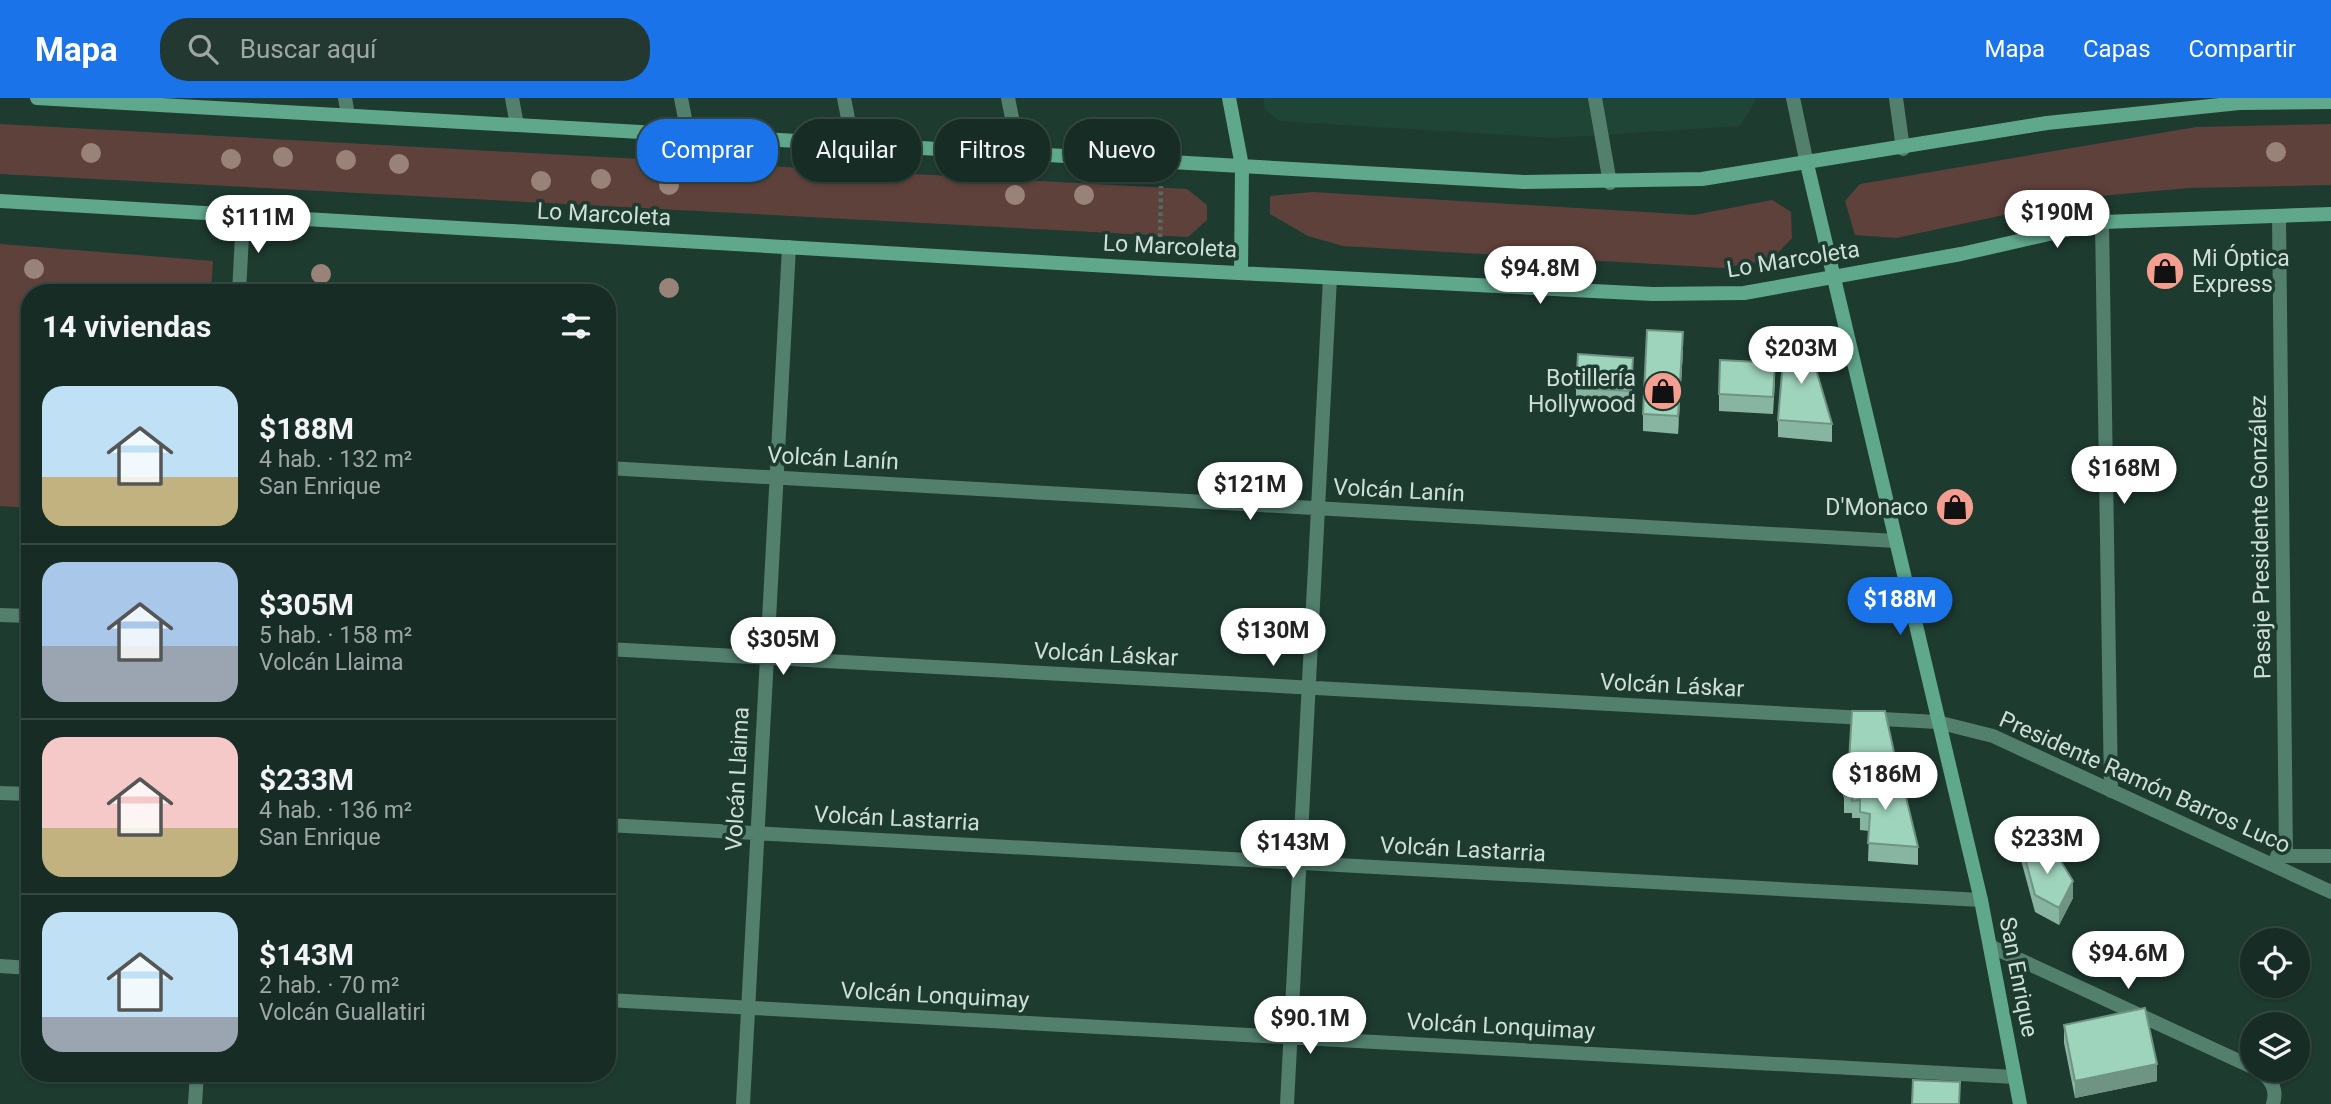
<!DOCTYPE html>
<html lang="es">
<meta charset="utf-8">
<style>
:root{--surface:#162c24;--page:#233831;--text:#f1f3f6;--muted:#9ea7a6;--line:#354841;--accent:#1a73e8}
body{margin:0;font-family:Roboto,sans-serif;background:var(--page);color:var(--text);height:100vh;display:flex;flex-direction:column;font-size:26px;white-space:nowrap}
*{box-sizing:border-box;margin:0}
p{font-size:23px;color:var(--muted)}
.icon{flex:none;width:38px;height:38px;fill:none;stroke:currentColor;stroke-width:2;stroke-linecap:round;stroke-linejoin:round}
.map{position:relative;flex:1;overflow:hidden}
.details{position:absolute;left:21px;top:186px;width:595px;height:798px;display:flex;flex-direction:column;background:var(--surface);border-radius:28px;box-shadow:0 2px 5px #0004,0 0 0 2px var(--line)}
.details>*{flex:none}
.guide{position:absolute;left:637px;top:21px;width:665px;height:63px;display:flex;gap:14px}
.buttons{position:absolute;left:2240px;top:830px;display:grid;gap:14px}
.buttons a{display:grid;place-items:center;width:70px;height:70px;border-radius:50%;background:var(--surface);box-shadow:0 2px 5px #0004,0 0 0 2px var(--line);font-size:35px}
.price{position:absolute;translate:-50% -60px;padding:0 16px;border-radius:24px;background:#fff;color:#222;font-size:23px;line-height:46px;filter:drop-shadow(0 2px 4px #0008)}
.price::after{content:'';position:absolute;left:50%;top:42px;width:21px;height:16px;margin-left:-10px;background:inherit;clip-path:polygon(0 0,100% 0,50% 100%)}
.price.selected{background:var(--accent);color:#fff}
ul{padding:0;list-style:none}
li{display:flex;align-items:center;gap:21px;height:175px;padding:0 21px}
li+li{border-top:2px solid var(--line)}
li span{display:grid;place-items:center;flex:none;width:196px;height:140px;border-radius:21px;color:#555}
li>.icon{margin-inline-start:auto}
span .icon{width:84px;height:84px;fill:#fffc;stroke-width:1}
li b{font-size:30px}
h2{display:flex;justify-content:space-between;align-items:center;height:84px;padding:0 21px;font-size:30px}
.chip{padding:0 24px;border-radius:28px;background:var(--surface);box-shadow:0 2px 5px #0004,0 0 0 2px var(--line);font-size:24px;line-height:63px}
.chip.selected{background:var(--accent);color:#fff}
header{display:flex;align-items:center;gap:42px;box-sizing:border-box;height:98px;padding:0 35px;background:var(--accent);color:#fff}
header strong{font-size:33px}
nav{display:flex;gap:38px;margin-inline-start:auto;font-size:24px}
.search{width:490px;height:63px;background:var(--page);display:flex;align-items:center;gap:18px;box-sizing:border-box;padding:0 24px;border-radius:28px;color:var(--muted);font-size:26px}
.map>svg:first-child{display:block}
.built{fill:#1f4537}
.green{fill:#5f413b}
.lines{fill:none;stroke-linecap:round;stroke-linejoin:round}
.path{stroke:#536c62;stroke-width:4.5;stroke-dasharray:3.5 3.5;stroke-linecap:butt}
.lane{stroke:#537f6d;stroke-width:14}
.street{stroke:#537f6d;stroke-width:14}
.secondary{stroke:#60a88c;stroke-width:14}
.tree{fill:#998378}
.wall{fill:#88b5a2}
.shaded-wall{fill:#6f9484}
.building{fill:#9ed3bc;stroke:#6f9484;stroke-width:2}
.labels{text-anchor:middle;stroke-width:7;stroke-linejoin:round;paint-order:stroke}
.street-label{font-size:23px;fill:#cedfd7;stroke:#1e3b30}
.poi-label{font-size:23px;fill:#cedfd7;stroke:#1e3b30;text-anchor:end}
</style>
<header>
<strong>Mapa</strong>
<div class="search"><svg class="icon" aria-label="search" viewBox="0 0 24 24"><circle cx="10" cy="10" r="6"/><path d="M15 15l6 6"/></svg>Buscar aquí</div>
<nav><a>Mapa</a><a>Capas</a><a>Compartir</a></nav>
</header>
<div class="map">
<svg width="2331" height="1006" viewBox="0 0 2331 1006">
<rect width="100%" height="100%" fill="#1e3b30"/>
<path class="built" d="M1263 0H1755V4L1740 28 1555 40 1279 23 1265 11Z"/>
<path class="green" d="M0 26 1187 91 1207 107V122L1188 139 0 76Z
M2331 26V87L2189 90 2088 99 1896 140 1855 137 1845 103 1860 86 2196 29Z
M1312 94 1694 117 1772 102 1791 114 1792 140 1772 161 1724 170 1343 148 1308 138 1270 116V98Z
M0 146 213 163 211 194H30V410L0 408Z"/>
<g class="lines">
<path class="path" d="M1160 146 1161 88"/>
<path class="lane" d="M1595 0 1610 85
M1896 0 1903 51"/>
<path class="street" d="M345 0 348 17
M512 0 517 27
M681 0 688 36
M844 0 853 46
M1008 0 1019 55
M1793 0 1807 66
M2279 119 2286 758
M2102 124 2111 693
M239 194 243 119
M607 370 1896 443
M0 517 30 518
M607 551 1937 624 1993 638 2331 794
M0 695 30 696
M607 727 1981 802
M2277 758H2331
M1990 848 2252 969
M0 868 30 870
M607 902 2015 979
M2257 971C2270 980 2278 990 2273 1006
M195 1006 197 975
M743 1006 789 149
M1287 1006 1330 180"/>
<path class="secondary" d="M37 0 1524 84 1702 81 2047 25 2239 5 2331 4
M1229 0 1242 68 1241 175
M1807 66 1981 802 2020 1006
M0 103 1160 171 1653 196 1744 195 1961 156 2102 124 2331 116"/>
</g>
<g class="tree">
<circle cx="2276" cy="54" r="10"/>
<circle cx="91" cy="55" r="10"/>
<circle cx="283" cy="59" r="10"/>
<circle cx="231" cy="61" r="10"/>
<circle cx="346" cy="62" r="10"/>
<circle cx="399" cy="66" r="10"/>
<circle cx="601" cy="81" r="10"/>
<circle cx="541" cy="83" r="10"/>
<circle cx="669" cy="87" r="10"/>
<circle cx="1015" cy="97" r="10"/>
<circle cx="1084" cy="97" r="10"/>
<circle cx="34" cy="171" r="10"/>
<circle cx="321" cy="176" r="10"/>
<circle cx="669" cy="190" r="10"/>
</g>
<path class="wall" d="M1683 252 1678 336 1643 333V316Z
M1633 277 1631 311 1576 308V290Z
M1775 283 1773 316 1719 313V296Z
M1778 322 1832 326V344L1778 339Z
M1848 681 1900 682 1918 749V767L1868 763 1869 733 1860 732V720H1852V715H1844V685H1848Z
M2021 745 2073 800 2059 827 2035 814 2021 762Z
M2064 927 2157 983 2075 1000 2064 945Z"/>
<path class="shaded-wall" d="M1683 234V252L1678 336V318Z
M2073 783V800L2059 827V810Z
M2157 966V983L2075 1000V983Z"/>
<path class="building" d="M404 193 432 194H404Z
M1647 232 1683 234 1678 318 1643 316Z
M1785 239 1807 241 1832 326 1778 322Z
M1578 256 1633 260 1631 293 1576 290Z
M1720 262 1775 265 1773 299 1719 296Z
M1852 613H1885L1900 682 1848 681Z
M1902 683 1918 749 1868 745 1870 716 1860 714V702L1852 703 1853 697 1844 698V685Z
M2021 745 2060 762 2073 783 2059 810 2035 797Z
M2145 910 2157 966 2075 983 2064 927Z
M1913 982 1960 984 1959 1006H1912Z"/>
<defs>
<g id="shop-disc" transform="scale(2.0125)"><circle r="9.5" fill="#f59d8e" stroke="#1e3b30"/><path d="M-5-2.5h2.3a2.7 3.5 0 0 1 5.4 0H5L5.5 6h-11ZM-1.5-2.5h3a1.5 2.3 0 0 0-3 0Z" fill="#111"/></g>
</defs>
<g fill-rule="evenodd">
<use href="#shop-disc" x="2165" y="173"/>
<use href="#shop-disc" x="1663" y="293"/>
<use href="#shop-disc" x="1955" y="409"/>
</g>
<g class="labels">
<g class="street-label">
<text transform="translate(604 116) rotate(3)" y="8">Lo Marcoleta</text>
<text transform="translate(1170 148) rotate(3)" y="8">Lo Marcoleta</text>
<text transform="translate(1793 161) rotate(-9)" y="8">Lo Marcoleta</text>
<text transform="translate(833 360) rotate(3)" y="8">Volcán Lanín</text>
<text transform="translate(1399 392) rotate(3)" y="8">Volcán Lanín</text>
<text transform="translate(2260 439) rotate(-91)" y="8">Pasaje Presidente González</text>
<text transform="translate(1106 556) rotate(3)" y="8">Volcán Láskar</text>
<text transform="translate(1672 587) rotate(3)" y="8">Volcán Láskar</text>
<text transform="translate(737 681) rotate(-87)" y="8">Volcán Llaima</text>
<text transform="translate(2145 684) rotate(24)" y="8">Presidente Ramón Barros Luco</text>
<text transform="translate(897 720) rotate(3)" y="8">Volcán Lastarria</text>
<text transform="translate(1463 751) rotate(3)" y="8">Volcán Lastarria</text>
<text transform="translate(2019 879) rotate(79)" y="8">San Enrique</text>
<text transform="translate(935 897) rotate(3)" y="8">Volcán Lonquimay</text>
<text transform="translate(1501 928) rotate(3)" y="8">Volcán Lonquimay</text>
</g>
<g class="poi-label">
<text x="2192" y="168" text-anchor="start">Mi Óptica<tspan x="2192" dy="26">Express</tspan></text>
<text x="1636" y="288">Botillería<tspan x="1636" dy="26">Hollywood</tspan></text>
<text x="1928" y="417">D'Monaco</text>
</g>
</g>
</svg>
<div class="buttons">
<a><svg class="icon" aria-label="locate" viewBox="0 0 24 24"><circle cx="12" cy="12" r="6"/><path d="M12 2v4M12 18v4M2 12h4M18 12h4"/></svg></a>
<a><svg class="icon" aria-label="layers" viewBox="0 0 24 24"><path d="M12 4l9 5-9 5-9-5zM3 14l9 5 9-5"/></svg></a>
</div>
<b class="price" style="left:2057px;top:152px">$190M</b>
<b class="price" style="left:258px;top:157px">$111M</b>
<b class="price" style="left:1540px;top:208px">$94.8M</b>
<b class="price" style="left:1801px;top:288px">$203M</b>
<b class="price" style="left:2124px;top:408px">$168M</b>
<b class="price" style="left:1250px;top:424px">$121M</b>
<b class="price selected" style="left:1900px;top:539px">$188M</b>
<b class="price" style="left:1273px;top:570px">$130M</b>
<b class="price" style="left:783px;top:579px">$305M</b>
<b class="price" style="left:1885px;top:714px">$186M</b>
<b class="price" style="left:2047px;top:778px">$233M</b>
<b class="price" style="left:1293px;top:782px">$143M</b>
<b class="price" style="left:2128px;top:893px">$94.6M</b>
<b class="price" style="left:1310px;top:958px">$90.1M</b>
<div class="guide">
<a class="chip selected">Comprar</a>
<a class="chip">Alquilar</a>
<a class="chip">Filtros</a>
<a class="chip">Nuevo</a>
</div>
<section class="details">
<h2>14 viviendas<svg class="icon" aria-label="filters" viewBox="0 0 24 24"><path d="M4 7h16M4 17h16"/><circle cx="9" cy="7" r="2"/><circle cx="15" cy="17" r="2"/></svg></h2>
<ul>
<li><span style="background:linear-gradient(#bfe0f5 65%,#c2b280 0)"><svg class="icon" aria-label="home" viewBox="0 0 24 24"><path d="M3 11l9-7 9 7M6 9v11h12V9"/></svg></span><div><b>$188M</b><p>4 hab. · 132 m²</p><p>San Enrique</p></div></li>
<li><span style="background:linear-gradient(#a9c7e8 60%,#9aa5b1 0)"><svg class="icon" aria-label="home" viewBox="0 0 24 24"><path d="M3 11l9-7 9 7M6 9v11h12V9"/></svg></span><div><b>$305M</b><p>5 hab. · 158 m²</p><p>Volcán Llaima</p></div></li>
<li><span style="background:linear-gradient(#f6c9c9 65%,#c2b280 0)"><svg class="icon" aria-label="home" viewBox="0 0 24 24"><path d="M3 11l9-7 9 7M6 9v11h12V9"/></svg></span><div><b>$233M</b><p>4 hab. · 136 m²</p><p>San Enrique</p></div></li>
<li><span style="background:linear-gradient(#bfe0f5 75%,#9aa5b1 0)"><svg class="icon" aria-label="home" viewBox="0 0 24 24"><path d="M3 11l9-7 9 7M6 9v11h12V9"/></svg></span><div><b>$143M</b><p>2 hab. · 70 m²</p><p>Volcán Guallatiri</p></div></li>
</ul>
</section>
</div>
